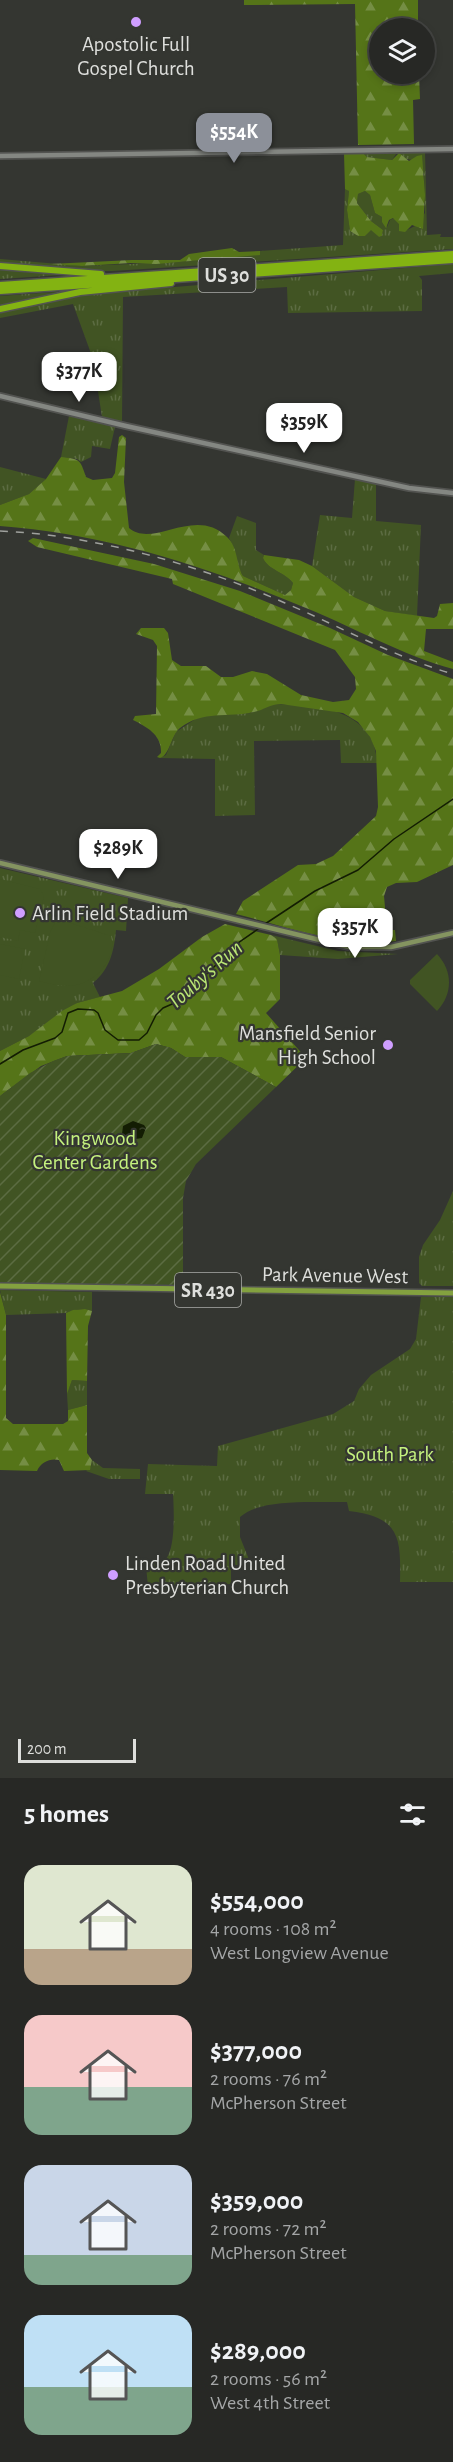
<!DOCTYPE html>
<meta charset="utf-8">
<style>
:root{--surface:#272825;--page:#333432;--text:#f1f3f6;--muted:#a4a6a7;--line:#434442;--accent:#8c9099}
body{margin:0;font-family:"Alegreya Sans",sans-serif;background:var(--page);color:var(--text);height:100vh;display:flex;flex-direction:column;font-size:22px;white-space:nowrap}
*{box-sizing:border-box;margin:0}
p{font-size:20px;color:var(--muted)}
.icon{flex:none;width:33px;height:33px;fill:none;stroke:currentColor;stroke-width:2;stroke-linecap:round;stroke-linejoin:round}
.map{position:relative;height:1778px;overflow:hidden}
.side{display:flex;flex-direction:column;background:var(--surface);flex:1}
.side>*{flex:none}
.buttons{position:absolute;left:369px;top:18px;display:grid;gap:12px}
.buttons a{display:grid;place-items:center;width:66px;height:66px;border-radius:50%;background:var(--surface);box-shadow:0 3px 9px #0003,0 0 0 2px var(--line);font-size:30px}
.scale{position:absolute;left:18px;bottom:15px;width:118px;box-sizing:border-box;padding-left:6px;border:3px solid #dedfdc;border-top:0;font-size:16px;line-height:21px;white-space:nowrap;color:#dedfdc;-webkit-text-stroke:4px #343631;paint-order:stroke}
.price{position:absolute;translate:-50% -51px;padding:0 14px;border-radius:12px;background:#fff;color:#222;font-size:20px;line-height:39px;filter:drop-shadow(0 2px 3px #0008)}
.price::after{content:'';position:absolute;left:50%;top:36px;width:18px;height:14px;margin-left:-9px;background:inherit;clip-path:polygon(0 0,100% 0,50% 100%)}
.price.current{background:var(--accent);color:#fff}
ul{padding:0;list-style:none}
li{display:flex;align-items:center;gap:18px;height:150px;padding:0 24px}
li span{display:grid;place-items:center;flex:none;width:168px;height:120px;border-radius:18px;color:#555}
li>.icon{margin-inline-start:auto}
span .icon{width:72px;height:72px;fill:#fffc;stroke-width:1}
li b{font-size:26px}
h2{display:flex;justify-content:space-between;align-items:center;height:72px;padding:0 24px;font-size:26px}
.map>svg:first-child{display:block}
.grass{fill:url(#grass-tufts)}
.forest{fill:url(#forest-firs)}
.garden{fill:url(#garden-furrows)}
.pitch{fill:#415423}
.water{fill:url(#water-ripples)}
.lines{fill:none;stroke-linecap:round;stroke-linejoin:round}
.stream{stroke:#131d03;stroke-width:1.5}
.tertiary-casing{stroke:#525350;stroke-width:8}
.secondary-casing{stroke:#525350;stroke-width:8}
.primary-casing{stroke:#525350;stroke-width:8}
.motorway-casing{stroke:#525350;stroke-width:9}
.tertiary{stroke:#848782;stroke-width:4.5}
.secondary{stroke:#849460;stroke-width:4.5}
.primary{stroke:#83a13f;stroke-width:5}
.motorway{stroke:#83b312;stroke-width:6}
.rail{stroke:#9fa19d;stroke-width:1.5;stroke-dasharray:8 8;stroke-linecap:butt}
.poi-dot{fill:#cf9eff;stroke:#343631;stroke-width:2}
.labels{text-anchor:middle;stroke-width:4.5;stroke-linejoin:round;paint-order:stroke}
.shield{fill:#343631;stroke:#abaca9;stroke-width:1.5}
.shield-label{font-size:20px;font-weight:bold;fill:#dedfdc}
.poi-label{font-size:21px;fill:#dedfdc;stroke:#343631;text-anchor:start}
.park-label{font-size:21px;fill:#c4f17e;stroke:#343631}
.street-label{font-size:21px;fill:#dedfdc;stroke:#343631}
.water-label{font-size:22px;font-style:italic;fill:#bae674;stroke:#343631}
</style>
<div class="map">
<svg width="453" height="1778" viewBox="0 0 453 1778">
<defs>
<pattern id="grass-tufts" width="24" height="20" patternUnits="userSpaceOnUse" patternTransform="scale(1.5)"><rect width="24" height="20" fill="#415423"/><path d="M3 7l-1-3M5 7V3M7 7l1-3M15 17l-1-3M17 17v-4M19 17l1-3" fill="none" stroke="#5c6c42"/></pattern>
<pattern id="forest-firs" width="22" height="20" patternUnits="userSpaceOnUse" patternTransform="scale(1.5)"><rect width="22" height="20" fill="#557418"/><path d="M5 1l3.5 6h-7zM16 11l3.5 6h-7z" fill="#758e44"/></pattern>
<pattern id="garden-furrows" width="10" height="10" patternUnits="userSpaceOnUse" patternTransform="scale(1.5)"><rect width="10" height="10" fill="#415423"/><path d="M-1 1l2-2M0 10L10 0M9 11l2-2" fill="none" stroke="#5c6c42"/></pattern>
<pattern id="water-ripples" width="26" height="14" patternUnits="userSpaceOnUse" patternTransform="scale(1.5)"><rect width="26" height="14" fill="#131d03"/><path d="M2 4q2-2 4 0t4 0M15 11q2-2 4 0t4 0" fill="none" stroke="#353d27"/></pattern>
</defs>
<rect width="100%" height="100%" fill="#343631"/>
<path class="grass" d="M362 152H425L427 235 441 234 440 237H453V249L112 271H80L0 264V259L82 266 179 262 260 254V251L343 245 345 189 347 188 349 191 347 210 350 231 358 236H365L371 229 379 237 382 236 383 230 371 221 357 203 358 194 365 191 370 195 375 213 382 217 387 227 390 220 394 218 407 230 415 226 425 213 424 174 412 160 402 158 400 154H396L392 160 367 157Z
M453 264V273L419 276 422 280V311L288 313 287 287 123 297 122 422 102 417 93 359 73 304 0 318V312L91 294Z
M0 270 61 275 0 279Z
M70 291V292L0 306V296Z
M69 416 115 427 110 449 92 446 91 457 81 462 77 459 61 457Z
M0 467 46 479 29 494 0 505Z
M355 479 376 484V521L421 525 417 616 385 611 354 597 312 566 320 515 352 518Z
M237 516 256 523V550L264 555 263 558C268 570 285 572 293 583L291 590 285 595 243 576C236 564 236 550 229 538Z
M273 704C315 705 375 708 377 763H341L340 740 254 741 255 815 215 816V759L160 758 166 755 176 732 200 716 251 713Z
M0 868 128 898 126 931 116 930C114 951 110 969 93 983L100 997 77 1003 29 1036 0 1051Z
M271 935 338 951 398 954 338 959 280 955 277 939Z
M453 1191V1286H422L419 1283V1257L423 1245 440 1220Z
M0 1290 92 1292V1311C82 1308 75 1309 66 1313L6 1315Z
M421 1297H453V1582H400C401 1537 400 1517 349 1511L347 1502C319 1503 262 1497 240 1517V1537L250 1562 248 1565H231V1584L148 1586 146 1566C152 1563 160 1565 164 1561 176 1552 174 1509 173 1494H145L148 1464 217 1466 218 1446 333 1414 354 1401 359 1389 371 1375 410 1349 416 1339Z
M72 1380 87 1381V1405L68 1410 67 1394Z
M92 1460 103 1468 140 1469V1479H109L86 1471 91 1467Z"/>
<path class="forest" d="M244 0H418V28H380V74H419L420 99 413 100 414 144 358 145 355 4 244 5Z
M362 152 367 157 392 160 399 153 409 161 417 156 422 155 425 195 423 229 412 225 405 232 399 231V224L393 218 389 220 386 228 382 222V217L375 213 370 195 365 191 358 194 357 203 371 221 383 230 382 236 379 237 371 230 365 236H358L350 231 347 210 349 191 345 189 344 153Z
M232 248 239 252 260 251V255L156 264 131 263 82 266 50 264 132 260H180L189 254Z
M122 435 126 438 124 482 129 528C153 549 195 505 227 537 238 547 236 564 243 576L285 595 291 590 293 583C285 572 268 570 263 558L264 555 299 560 312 566 354 597 385 611 434 618 437 616 440 604 453 603V629H426L424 651 453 662V669C402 655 355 628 306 608 208 567 107 534 0 526V505L29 494 46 479 61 457C80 459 80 459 86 477L93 480 112 478 115 473 119 437Z
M33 538 154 564 240 591 330 628 388 655 453 679V865L417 882 396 883 387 887 384 896 387 930H395L396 941C342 948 288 927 236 914L243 901 298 865 316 864 333 856 376 816 378 807 376 751 370 737 358 722 343 713 281 704C270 704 264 710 254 712 228 718 203 710 180 728 171 735 170 755 160 758L157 757 161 753C162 735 147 727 133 720L135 716 156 714 157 646 153 640 136 634 141 628H164L168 633 172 660 181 666H206L221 677H233L252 671 267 674 301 695 333 702 349 700 356 689 355 677 335 650 173 584 172 579 37 547 28 541Z
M225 924 271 935 277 939 280 955V999L266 1013 306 1058 276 1087 221 1057H185L171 1048 156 1044 131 1053 67 1056 41 1066 0 1096V1051L29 1036 62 1011 77 1003 122 991 159 969 202 937Z
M0 1292 6 1315V1418L13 1424H63L68 1421V1410L87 1405V1453L92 1460 90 1470 64 1471 59 1460C50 1458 41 1462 37 1471L0 1470Z
M85 1309 92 1311 88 1326 87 1381 72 1380 67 1394 66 1313 73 1310Z"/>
<path class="garden" d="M156 1044 171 1048 185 1057H221L276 1087 196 1164 186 1181 183 1198V1285L0 1283V1096L30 1073 53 1061 67 1056 131 1053Z"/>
<path class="pitch" d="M0 879 40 889 44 896 35 933 20 930 18 941 0 937Z
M61 920 111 936C118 961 92 986 67 986 58 986 48 983 39 981L50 933 55 922Z
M0 944 25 949 19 979 0 975Z
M437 954C453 971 453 994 437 1011L410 984V980Z"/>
<path class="water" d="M133 1121 144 1125 146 1128 142 1138 136 1139 122 1134 123 1126Z"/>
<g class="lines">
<path class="stream" d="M265 924 315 891 358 870 394 839 453 799
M0 1064 23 1050 55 1038 62 1032 68 1013 78 1009 94 1010 98 1013 105 1030 118 1040H139L147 1033 156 1015 163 1008 179 1001 217 964 225 952 261 927"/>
<g class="tertiary-casing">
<path id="tertiary" d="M0 156 453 149
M0 396 126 426 409 488 453 493"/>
</g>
<g class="secondary-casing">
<path id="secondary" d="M0 863 349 947H391L453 933"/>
</g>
<g class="primary-casing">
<path id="primary" d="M0 1286 453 1293"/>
</g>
<g class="motorway-casing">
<path id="motorway" d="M0 266 101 274
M0 285 453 254
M0 291 453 260
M0 309 80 292 171 283"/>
</g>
<use href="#tertiary" class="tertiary"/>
<use href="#secondary" class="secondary"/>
<use href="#primary" class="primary"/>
<use href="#motorway" class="motorway"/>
<path class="rail" d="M0 531C95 535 199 565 285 603 341 627 394 657 453 674"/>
</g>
<g class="poi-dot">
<circle cx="136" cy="22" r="6"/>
<circle cx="20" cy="913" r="6"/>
<circle cx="388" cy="1045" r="6"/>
<circle cx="113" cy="1575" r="6"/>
</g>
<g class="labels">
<g class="shield">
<rect x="198.5" y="258" width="57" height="34" rx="4.5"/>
<rect x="175" y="1273" width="66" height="34" rx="4.5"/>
</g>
<g class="shield-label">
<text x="227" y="282">US 30</text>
<text x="208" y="1297">SR 430</text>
</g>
<g class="poi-label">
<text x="136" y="51" text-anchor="middle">Apostolic Full<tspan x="136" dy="24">Gospel Church</tspan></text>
<text x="32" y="920">Arlin Field Stadium</text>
<text x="376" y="1040" text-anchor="end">Mansfield Senior<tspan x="376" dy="24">High School</tspan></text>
<text x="125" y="1570">Linden Road United<tspan x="125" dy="24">Presbyterian Church</tspan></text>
</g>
<g class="park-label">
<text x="95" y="1145">Kingwood<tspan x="95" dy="24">Center Gardens</tspan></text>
<text x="390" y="1461">South Park</text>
</g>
<g class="street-label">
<text transform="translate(335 1275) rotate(1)" y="7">Park Avenue West</text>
</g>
<g class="water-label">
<text transform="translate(204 974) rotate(-41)" y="8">Touby's Run</text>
</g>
</g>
</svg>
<div class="buttons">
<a><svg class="icon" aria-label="layers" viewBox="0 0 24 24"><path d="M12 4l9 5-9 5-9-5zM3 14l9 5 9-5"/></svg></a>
</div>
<div class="scale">200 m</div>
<b class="price current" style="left:234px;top:164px">$554K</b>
<b class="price" style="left:79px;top:403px">$377K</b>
<b class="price" style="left:304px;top:454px">$359K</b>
<b class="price" style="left:118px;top:880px">$289K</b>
<b class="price" style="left:355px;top:959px">$357K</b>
</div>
<section class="side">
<h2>5 homes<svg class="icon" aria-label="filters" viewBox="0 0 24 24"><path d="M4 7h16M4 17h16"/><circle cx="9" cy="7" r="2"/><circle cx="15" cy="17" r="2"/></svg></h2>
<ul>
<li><span style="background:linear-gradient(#dfe7d0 70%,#b9a48a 0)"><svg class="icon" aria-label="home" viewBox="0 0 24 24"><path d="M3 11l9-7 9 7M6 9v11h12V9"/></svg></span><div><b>$554,000</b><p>4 rooms · 108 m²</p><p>West Longview Avenue</p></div></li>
<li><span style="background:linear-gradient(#f6c9c9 60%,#7fa58c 0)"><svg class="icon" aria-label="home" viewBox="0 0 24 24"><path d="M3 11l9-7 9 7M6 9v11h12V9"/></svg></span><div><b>$377,000</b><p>2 rooms · 76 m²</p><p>McPherson Street</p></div></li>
<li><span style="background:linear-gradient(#c9d6e8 75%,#7fa58c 0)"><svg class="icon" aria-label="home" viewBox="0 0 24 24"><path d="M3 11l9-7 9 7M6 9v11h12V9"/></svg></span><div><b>$359,000</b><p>2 rooms · 72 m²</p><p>McPherson Street</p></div></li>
<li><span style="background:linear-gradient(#bfe0f5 60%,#7fa58c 0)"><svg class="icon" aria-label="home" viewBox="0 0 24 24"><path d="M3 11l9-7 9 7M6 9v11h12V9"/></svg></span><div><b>$289,000</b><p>2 rooms · 56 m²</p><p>West 4th Street</p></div></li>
</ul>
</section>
